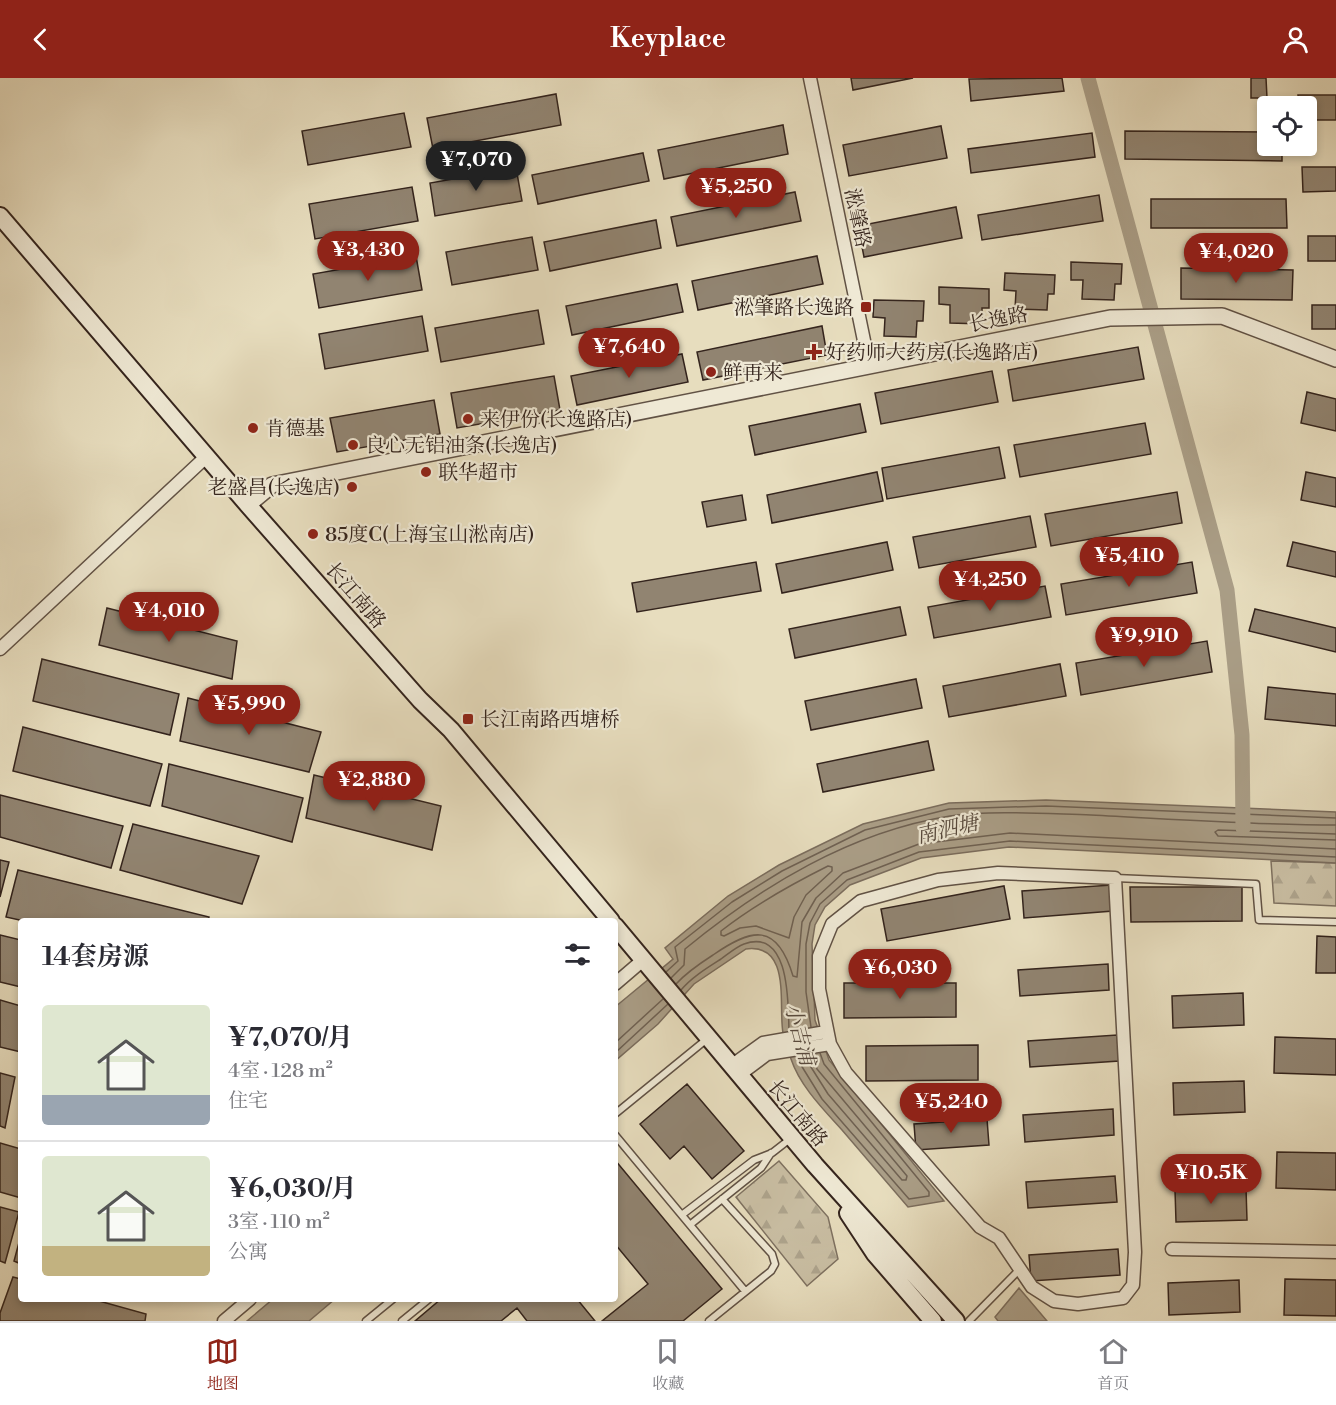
<!DOCTYPE html>
<html lang="zh">
<meta charset="utf-8">
<style>
:root{--surface:#fff;--page:#f7f7f7;--text:#2b2b33;--muted:#7c7c81;--line:#e1e1e2;--accent:#8f2418}
body{margin:0;font-family:"Libre Bodoni","Noto Serif SC",serif;background:var(--page);color:var(--text);height:100vh;display:flex;flex-direction:column;font-size:22px;white-space:nowrap}
*{box-sizing:border-box;margin:0}
p{font-size:20px;color:var(--muted)}
.icon{flex:none;width:33px;height:33px;fill:none;stroke:currentColor;stroke-width:2;stroke-linecap:round;stroke-linejoin:round}
.map{position:relative;flex:1;overflow:hidden}
.side{position:absolute;left:18px;top:840px;width:600px;height:384px;display:flex;flex-direction:column;background:var(--surface);border-radius:6px;box-shadow:0 3px 9px #0003}
.side>*{flex:none}
.controls{position:absolute;left:1257px;top:18px;display:grid;gap:12px}
.controls a{display:grid;place-items:center;width:60px;height:60px;border-radius:6px;background:var(--surface);box-shadow:0 3px 9px #0003;font-size:30px}
.price{position:absolute;translate:-50% -51px;padding:0 14px;border-radius:21px;background:var(--accent);color:#fff;font-size:20px;line-height:39px;filter:drop-shadow(0 2px 3px #0008)}
.price::after{content:'';position:absolute;left:50%;top:36px;width:18px;height:14px;margin-left:-9px;background:inherit;clip-path:polygon(0 0,100% 0,50% 100%)}
.price.selected{background:#222;color:#fff}
ul{padding:0;list-style:none}
li{display:flex;align-items:center;gap:18px;height:150px;padding:0 24px}
li+li{border-top:2px solid var(--line)}
li span{display:grid;place-items:center;flex:none;width:168px;height:120px;border-radius:6px;color:#555}
li>.icon{margin-inline-start:auto}
span .icon{width:72px;height:72px;fill:#fffc;stroke-width:1}
li b{font-size:26px}
h2{display:flex;justify-content:space-between;align-items:center;height:72px;padding:0 24px;font-size:26px}
header{display:flex;justify-content:space-between;align-items:center;height:78px;padding:0 24px;background:var(--accent);color:#fff;font-size:27px;font-weight:600}
.dock{display:flex;justify-content:space-around;align-items:center;height:84px;border-top:2px solid var(--line);background:var(--surface);font-size:16px;color:var(--muted)}
.dock a{display:grid;justify-items:center;gap:3px}
.dock .selected{color:var(--accent)}
.map>svg:first-child{display:block}
.forest{fill:url(#forest-firs);stroke:#7e7160;stroke-width:1.5}
.water{fill:#aa9e87;stroke:#7b6d5d;stroke-width:1.5}
.lines{fill:none;stroke-linecap:round;stroke-linejoin:round}
.shore{stroke:#6f6152;stroke-width:1.5}
.canal{stroke:#aa9e87;stroke-width:15}
.building{fill:#918471;stroke:#34241d;stroke-width:1.5}
.service-casing{stroke:#615245;stroke-width:9}
.minor-casing{stroke:#615245;stroke-width:15}
.tertiary-casing{stroke:#615245;stroke-width:18}
.secondary-casing{stroke:#34241d;stroke-width:20}
.service{stroke:#efe9d5;stroke-width:6}
.minor{stroke:#efe9d5;stroke-width:12}
.tertiary{stroke:#efe9d5;stroke-width:15}
.secondary{stroke:#efe9d5;stroke-width:16}
.poi-dot{fill:#8f2418;stroke:#efe9d5;stroke-width:2}
.labels{text-anchor:middle;stroke-width:4.5;stroke-linejoin:round;paint-order:stroke}
.street-label{font-size:20px;fill:#34241d;stroke:#efe9d5}
.poi-label{font-size:20px;fill:#34241d;stroke:#efe9d5;text-anchor:start}
.water-label{font-size:21px;font-style:italic;fill:#57493d;stroke:#efe9d5}
</style>
<header><svg class="icon" aria-label="back" viewBox="0 0 24 24"><path d="M15 5l-7 7 7 7"/></svg>Keyplace<svg class="icon" aria-label="person" viewBox="0 0 24 24"><circle cx="12" cy="8" r="4"/><path d="M4 21q1-7 8-7t8 7"/></svg></header>
<div class="map">
<svg width="1336" height="1243" viewBox="0 0 1336 1243">
<defs>
<pattern id="forest-firs" width="22" height="20" patternUnits="userSpaceOnUse" patternTransform="scale(1.5)"><rect width="22" height="20" fill="#c9bea3"/><path d="M5 1l3.5 6h-7zM16 11l3.5 6h-7z" fill="#ada38c"/></pattern>
</defs>
<rect width="100%" height="100%" fill="#e7ddbe"/>
<filter id="stains"><feTurbulence type="fractalNoise" baseFrequency=".00333" numOctaves="4"/><feColorMatrix values="0 0 0 0 .2 0 0 0 0 .09 0 0 0 0 .02 0 0 0 .5 -.17"/></filter>
<radialGradient id="worn" r=".72"><stop offset=".6" stop-color="#630" stop-opacity="0"/><stop offset="1" stop-color="#630" stop-opacity=".3"/></radialGradient>
<path class="forest" d="M1271 783 1336 785V828L1274 825Z
M779 1083 828 1139 838 1181 807 1208 736 1119Z"/>
<path class="water" d="M1046 722 1336 734V785L1009 769 921 780 850 807 825 829 815 847 812 866 815 942 829 982 944 1123 908 1129C886 1103 864 1078 842 1052 823 1031 800 1008 791 981 788 973 785 963 783 955 778 928 792 865 746 871L694 906 658 946 615 983V929L673 881 665 870 728 818 779 787 863 746 949 725Z
M1019 1210 1047 1243H998L995 1239Z
M273 1221H335L309 1243H247Z"/>
<g class="lines">
<path class="shore" d="M1336 756 1218 752 1215 754 1218 758 1336 762
M828 788 832 789V793L806 817 794 839 789 860 756 848 740 850 724 858 721 857V853C754 827 790 807 828 788Z
M666 894 678 883 675 869 732 824 782 793 865 752 949 731 1046 728 1336 740
M671 900 684 887 685 871C762 808 850 754 950 738 991 732 1049 736 1091 737 1172 741 1254 747 1336 747
M676 906C687 894 699 886 713 877 752 850 777 844 793 898L797 899 802 844 816 820 843 795 919 766 1010 755 1336 771
M681 912C692 899 707 890 721 881 728 876 736 869 744 866 791 849 788 928 789 953
M811 949 806 914V866L810 845 820 826 847 802 919 774 1010 763 1336 779
M615 965 663 921
M615 975 668 926
M804 978 828 1016 902 1102H906L907 1098 897 1086 817 991 812 976
M796 979 822 1021 909 1121 929 1118V1114L824 986 820 975"/>
<path class="canal" d="M1088 0 1227 512 1242 657 1243 750"/>
</g>
<path class="building" d="M851 0H913L853 12Z
M1062 0 1064 13 971 23 969 1Z
M1251 0H1266L1267 20H1251Z
M556 16 561 47 433 71 427 40Z
M1298 17H1336V42H1306V28H1299Z
M404 35 411 69 308 87 302 53Z
M783 47 788 76 664 101 658 72Z
M941 48 947 80 849 98 843 67Z
M1125 53 1268 54V68H1282V83L1125 81Z
M1092 55 1095 79 971 95 968 71Z
M643 75 649 103 538 126 532 97Z
M1302 89H1336V113L1303 114Z
M516 90 522 123 435 138 430 105Z
M412 109 418 143 315 161 309 126Z
M795 114 801 143 677 168 671 139Z
M1099 117 1103 143 982 162 978 137Z
M1151 121H1286L1287 150H1151Z
M956 129 962 160 864 179 858 148Z
M656 142 661 170 550 193 544 164Z
M1308 158H1336V183H1308Z
M532 159 538 192 452 207 446 174Z
M416 178 422 212 319 230 313 196Z
M817 178 823 206 698 232 692 203Z
M1071 184 1122 186 1121 206H1115L1114 222 1082 221 1083 202H1071Z
M1181 190 1293 192 1292 222 1181 221Z
M1005 195 1055 197 1054 216H1048L1047 232 1015 231 1016 213 1004 212Z
M677 206 683 234 572 257 566 228Z
M939 209 989 211V230H982V246L950 245V227L939 226Z
M874 222 924 223 923 243H917L916 259 884 258 885 240 873 239Z
M1312 227H1336V251H1312Z
M538 232 544 266 441 284 435 250Z
M422 238 428 273 325 291 319 256Z
M822 248 827 277 703 302 697 274Z
M1138 269 1144 301 1013 323 1008 292Z
M682 276 688 304 577 327 571 298Z
M992 293 998 324 881 346 875 315Z
M554 298 560 332 457 350 451 315Z
M1307 314 1336 321V353L1301 345Z
M434 322 440 356 337 374 330 340Z
M860 326 866 354 755 377 749 348Z
M1145 345 1151 376 1020 399 1014 367Z
M999 369 1005 400 887 421 882 390Z
M877 394 883 423 772 445 767 417Z
M1306 394 1336 400V429L1301 422Z
M1177 414 1182 445 1051 468 1045 436Z
M742 417 746 442 707 449 702 424Z
M1030 438 1036 469 919 490 913 459Z
M887 464 893 492 782 515 776 486Z
M1293 464 1336 474V499L1287 488Z
M756 484 761 513 637 534 632 505Z
M1192 484 1197 515 1066 537 1061 506Z
M1045 508 1051 539 934 560 928 529Z
M900 529 906 557 795 580 789 551Z
M107 530 237 563 232 601 99 567Z
M1255 531 1336 550V574L1249 553Z
M1207 563 1212 594 1081 617 1076 585Z
M42 581 179 616 170 657 33 623Z
M1060 586 1066 618 949 639 943 608Z
M916 601 922 630 811 652 805 623Z
M1268 609 1336 616V648L1265 641Z
M188 620 321 654 309 694 180 663Z
M23 649 162 686 150 728 13 693Z
M928 663 934 692 823 714 817 686Z
M169 686 303 720 292 764 162 728Z
M314 697 441 728 432 772 306 740Z
M0 717 123 748 111 790 0 759Z
M133 746 259 778 242 826 120 792Z
M0 782 9 784 0 819Z
M18 792 209 839 208 843H24L6 839Z
M1112 807 1113 833 1024 840 1022 813Z
M1004 808 1010 841 887 863 881 831Z
M1130 809H1242V843L1131 844Z
M0 857 21 862V909L0 904Z
M1317 858 1336 859V895H1316Z
M1108 886 1109 912 1020 918 1018 892Z
M844 905H956V939L844 940Z
M1243 915 1244 947 1173 950 1172 918Z
M0 922 21 928V974L0 969Z
M1117 957 1119 983 1030 989 1028 963Z
M1275 959 1336 961V997L1274 995Z
M978 967V1002L866 1003V968Z
M0 995 15 999 5 1050 0 1048Z
M1244 1003 1245 1034 1174 1037 1173 1005Z
M687 1006 744 1073 712 1101 684 1068 670 1081 640 1046Z
M1113 1031 1114 1057 1025 1064 1023 1037Z
M987 1041 989 1067 916 1072 914 1046Z
M0 1065 21 1071V1120L0 1114Z
M1277 1074 1336 1075V1112L1276 1110Z
M615 1082 722 1211 683 1243H602L648 1206 615 1166Z
M1115 1098 1117 1124 1028 1130 1026 1104Z
M1246 1110 1247 1142 1176 1144 1175 1112Z
M0 1129 19 1134 5 1185 0 1183Z
M21 1157V1186L14 1183Z
M1118 1171 1120 1197 1031 1203 1029 1177Z
M13 1199 21 1201V1221H92L146 1236 145 1243H0V1235Z
M1285 1201 1336 1202V1238L1284 1237Z
M1239 1202 1240 1234 1169 1237 1168 1205Z
M441 1221H577L595 1243H527L517 1230 501 1243H415Z"/>
<g class="lines">
<g class="service-casing">
<path id="service" d="M1115 800 1256 806 1259 842 1336 844
M615 1036 707 961
M615 1057 745 1213
M683 1136 754 1082 772 1075 790 1061
M691 1146 761 1090 771 1075
M366 1243 393 1221
M402 1243 429 1221
M709 1243 771 1193 775 1186 772 1176 722 1121
M969 1243 1020 1191"/>
</g>
<g class="minor-casing">
<path id="minor" d="M810 0 869 287
M0 571 207 378
M998 795 1115 800 1135 1174 1133 1207 1123 1220 1078 1226 1054 1223 1032 1209 999 1160 980 1149 846 995 830 966 819 911V878L832 846 861 823 938 802Z
M615 906 643 882
M731 988 763 965 826 954
M739 997 767 976 830 966
M1172 1171 1336 1174
M224 1243 250 1221"/>
</g>
<g class="tertiary-casing">
<path id="tertiary" d="M248 427 272 407 1110 240 1222 238 1336 281"/>
</g>
<g class="secondary-casing">
<path id="secondary" d="M0 138 248 427 420 622 451 652 611 843
M615 848 815 1087 956 1243
M848 1135 875 1176 933 1243"/>
</g>
<use href="#service" class="service"/>
<use href="#minor" class="minor"/>
<use href="#tertiary" class="tertiary"/>
<use href="#secondary" class="secondary"/>
</g>
<g class="poi-dot">
<rect x="860" y="223" width="12" height="12" rx="3"/>
<path d="M811 265h6v6h6v6h-6v6h-6v-6h-6v-6h6z"/>
<circle cx="711" cy="294" r="6"/>
<circle cx="468" cy="341" r="6"/>
<circle cx="253" cy="350" r="6"/>
<circle cx="353" cy="367" r="6"/>
<circle cx="426" cy="394" r="6"/>
<circle cx="352" cy="409" r="6"/>
<circle cx="313" cy="456" r="6"/>
<rect x="462" y="635" width="12" height="12" rx="3"/>
</g>
<g class="labels">
<g class="street-label">
<text transform="translate(858 140) rotate(78)" y="7">淞肇路</text>
<text transform="translate(998 241) rotate(-11)" y="7">长逸路</text>
<text transform="translate(356 517) rotate(49)" y="7">长江南路</text>
<text transform="translate(798 1035) rotate(50)" y="7">长江南路</text>
</g>
<g class="poi-label">
<text x="854" y="236" text-anchor="end">淞肇路长逸路</text>
<text x="826" y="281">好药师大药房(长逸路店)</text>
<text x="723" y="301">鲜再来</text>
<text x="480" y="348">来伊份(长逸路店)</text>
<text x="265" y="357">肯德基</text>
<text x="365" y="374">良心无铝油条(长逸店)</text>
<text x="438" y="401">联华超市</text>
<text x="340" y="416" text-anchor="end">老盛昌(长逸店)</text>
<text x="325" y="463">85度C(上海宝山淞南店)</text>
<text x="480" y="648">长江南路西塘桥</text>
</g>
<g class="water-label">
<text transform="translate(947 751) rotate(-13)" y="7">南泗塘</text>
<text transform="translate(800 956) rotate(75)" y="7">小吉浦</text>
</g>
</g>
<rect width="100%" height="100%" filter="url(#stains)"/>
<rect width="100%" height="100%" fill="url(#worn)"/>
</svg>
<div class="controls">
<a><svg class="icon" aria-label="locate" viewBox="0 0 24 24"><circle cx="12" cy="12" r="6"/><path d="M12 2v4M12 18v4M2 12h4M18 12h4"/></svg></a>
</div>
<b class="price selected" style="left:476px;top:114px">¥7,070</b>
<b class="price" style="left:736px;top:141px">¥5,250</b>
<b class="price" style="left:368px;top:204px">¥3,430</b>
<b class="price" style="left:1236px;top:206px">¥4,020</b>
<b class="price" style="left:629px;top:301px">¥7,640</b>
<b class="price" style="left:1129px;top:510px">¥5,410</b>
<b class="price" style="left:990px;top:534px">¥4,250</b>
<b class="price" style="left:169px;top:565px">¥4,010</b>
<b class="price" style="left:1144px;top:590px">¥9,910</b>
<b class="price" style="left:249px;top:658px">¥5,990</b>
<b class="price" style="left:374px;top:734px">¥2,880</b>
<b class="price" style="left:900px;top:922px">¥6,030</b>
<b class="price" style="left:951px;top:1056px">¥5,240</b>
<b class="price" style="left:1211px;top:1127px">¥10.5K</b>
<section class="side">
<h2>14套房源<svg class="icon" aria-label="filters" viewBox="0 0 24 24"><path d="M4 7h16M4 17h16"/><circle cx="9" cy="7" r="2"/><circle cx="15" cy="17" r="2"/></svg></h2>
<ul>
<li><span style="background:linear-gradient(#dfe7d0 75%,#9aa5b1 0)"><svg class="icon" aria-label="home" viewBox="0 0 24 24"><path d="M3 11l9-7 9 7M6 9v11h12V9"/></svg></span><div><b>¥7,070/月</b><p>4室 · 128 m²</p><p>住宅</p></div></li>
<li><span style="background:linear-gradient(#dfe7d0 75%,#c2b280 0)"><svg class="icon" aria-label="home" viewBox="0 0 24 24"><path d="M3 11l9-7 9 7M6 9v11h12V9"/></svg></span><div><b>¥6,030/月</b><p>3室 · 110 m²</p><p>公寓</p></div></li>
</ul>
</section>
</div>
<nav class="dock">
<a class="selected"><svg class="icon" aria-label="map" viewBox="0 0 24 24"><path d="M3 6l6-2 6 2 6-2v14l-6 2-6-2-6 2zM9 4v14M15 6v14"/></svg>地图</a>
<a><svg class="icon" aria-label="saved" viewBox="0 0 24 24"><path d="M7 4h10v16l-5-4-5 4z"/></svg>收藏</a>
<a><svg class="icon" aria-label="home" viewBox="0 0 24 24"><path d="M3 11l9-7 9 7M6 9v11h12V9"/></svg>首页</a>
</nav>
